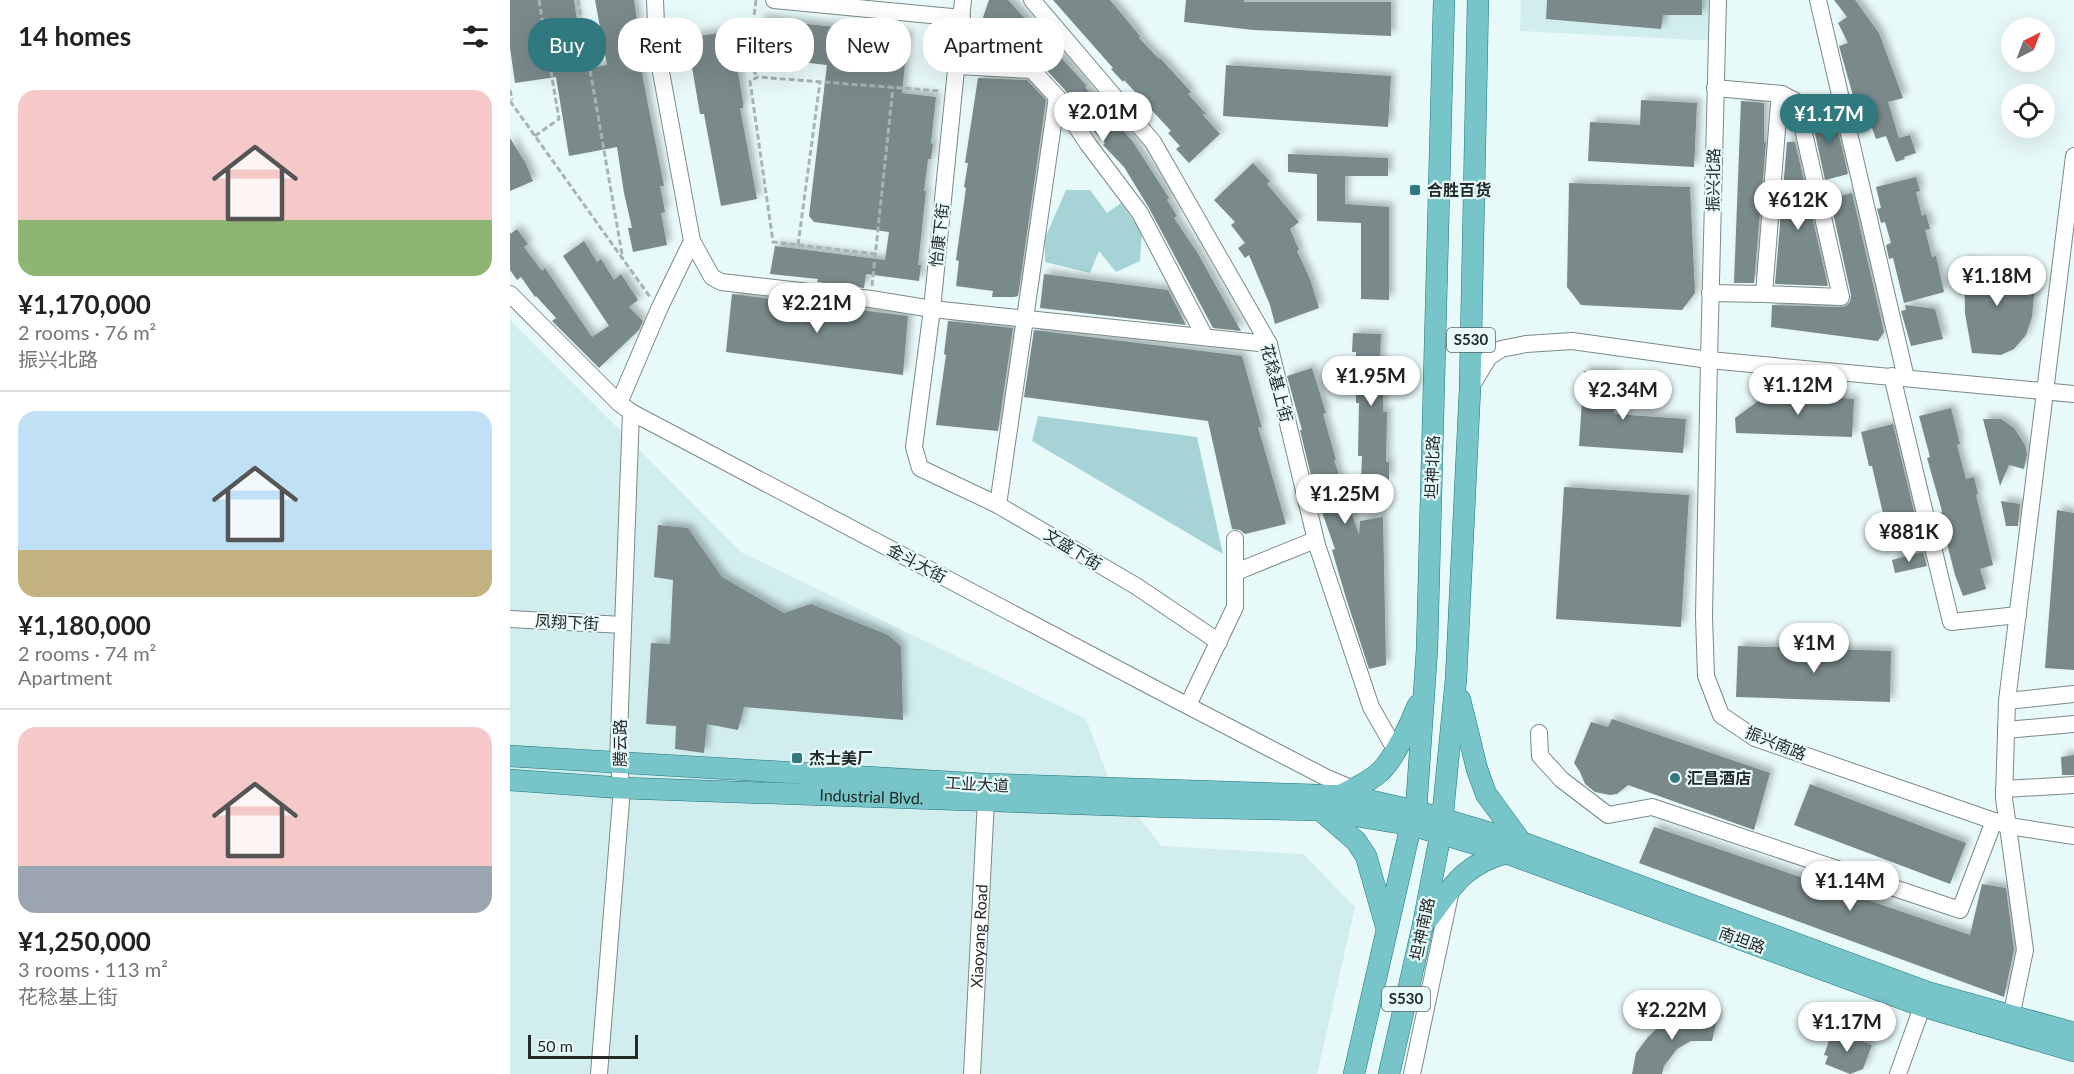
<!DOCTYPE html>
<meta charset="utf-8">
<style>
:root{--surface:#fff;--page:#f6f6f6;--text:#222;--muted:#767676;--line:#e0e0e0;--accent:#30797e}
body{margin:0;font-family:Lato,"Noto Sans SC",sans-serif;background:var(--page);color:var(--text);height:100vh;display:flex;flex-direction:column;font-size:22px;white-space:nowrap}
*{box-sizing:border-box;margin:0}
p{font-size:20px;color:var(--muted)}
.icon{flex:none;width:33px;height:33px;fill:none;stroke:currentColor;stroke-width:2;stroke-linecap:round;stroke-linejoin:round}
.map{position:relative;flex:1;overflow:hidden}
.details{display:flex;flex-direction:column;background:var(--surface);width:510px}
.details>*{flex:none}
.hud{position:absolute;left:18px;top:18px;width:570px;height:54px;display:flex;gap:12px}
.needle{width:39px;rotate:42deg}
.tools{position:absolute;left:1491px;top:18px;display:grid;gap:12px}
.tools a{display:grid;place-items:center;width:54px;height:54px;border-radius:50%;background:var(--surface);box-shadow:0 6px 24px #0002;font-size:30px}
.scale{position:absolute;left:18px;bottom:15px;width:110px;box-sizing:border-box;padding-left:6px;border:3px solid #232929;border-top:0;font-size:16px;line-height:21px;white-space:nowrap;color:#232929;-webkit-text-stroke:4px #e8f9f9;paint-order:stroke}
.price{position:absolute;translate:-50% -51px;padding:0 14px;border-radius:21px;background:#fff;color:#222;font-size:20px;line-height:39px;filter:drop-shadow(0 2px 3px #0008)}
.price::after{content:'';position:absolute;left:50%;top:36px;width:18px;height:14px;margin-left:-9px;background:inherit;clip-path:polygon(0 0,100% 0,50% 100%)}
.price.on{background:var(--accent);color:#fff}
ul{padding:0;list-style:none}
li{display:grid;align-content:center;gap:12px;height:318px;padding:0 18px}
li+li{border-top:2px solid var(--line)}
li span{display:grid;place-items:center;height:186px;border-radius:18px;color:#555}
li>.icon{margin-inline-start:auto}
span .icon{width:108px;height:108px;fill:#fffc;stroke-width:1}
li b{font-size:26px}
h2{display:flex;justify-content:space-between;align-items:center;height:72px;padding:0 18px;font-size:26px}
.tag{padding:0 21px;border-radius:24px;background:var(--surface);box-shadow:0 6px 24px #0002;font-size:21px;line-height:54px}
.tag.on{background:var(--accent);color:#fff}
main{display:flex;flex:1;min-height:0}
.map>svg:first-child{display:block}
.built{fill:#d2edee}
.green{fill:#a6d4d6}
.building{fill:#7a898a;filter:url(#shadow)}
.lines{fill:none;stroke-linecap:round;stroke-linejoin:round}
.minor-casing{stroke:#7a8989;stroke-width:18}
.major-casing{stroke:#1f757a;stroke-width:22}
.path{stroke:#a7b4b4;stroke-width:3;stroke-dasharray:6 3;stroke-linecap:butt}
.minor{stroke:#fff;stroke-width:16}
.major{stroke:#77c5c9;stroke-width:21}
.poi-dot{fill:#30797e;stroke:#e8f9f9;stroke-width:2}
.labels{text-anchor:middle;stroke-width:4.5;stroke-linejoin:round;paint-order:stroke}
.shield{fill:#e8f9f9;stroke:#5e6767;stroke-width:1.5}
.shield-label{font-size:15px;font-weight:bold;fill:#232929}
.street-label{font-size:16px;fill:#232929;stroke:#e8f9f9}
.poi-label{font-size:16px;font-weight:bold;fill:#232929;stroke:#e8f9f9;text-anchor:start}
</style>
<main>
<section class="details">
<h2>14 homes<svg class="icon" aria-label="filters" viewBox="0 0 24 24"><path d="M4 7h16M4 17h16"/><circle cx="9" cy="7" r="2"/><circle cx="15" cy="17" r="2"/></svg></h2>
<ul>
<li><span style="background:linear-gradient(#f6c9c9 70%,#8fb573 0)"><svg class="icon" aria-label="home" viewBox="0 0 24 24"><path d="M3 11l9-7 9 7M6 9v11h12V9"/></svg></span><div><b>¥1,170,000</b><p>2 rooms · 76 m²</p><p>振兴北路</p></div></li>
<li><span style="background:linear-gradient(#bfe0f5 75%,#c2b280 0)"><svg class="icon" aria-label="home" viewBox="0 0 24 24"><path d="M3 11l9-7 9 7M6 9v11h12V9"/></svg></span><div><b>¥1,180,000</b><p>2 rooms · 74 m²</p><p>Apartment</p></div></li>
<li><span style="background:linear-gradient(#f6c9c9 75%,#9aa5b1 0)"><svg class="icon" aria-label="home" viewBox="0 0 24 24"><path d="M3 11l9-7 9 7M6 9v11h12V9"/></svg></span><div><b>¥1,250,000</b><p>3 rooms · 113 m²</p><p>花稔基上街</p></div></li>
</ul>
</section>
<div class="map">
<svg width="1564" height="1074" viewBox="0 0 1564 1074">
<defs>
<filter id="shadow"><feDropShadow dx="4.5" dy="-4.5" stdDeviation="3" flood-color="#0004"/></filter>
</defs>
<rect width="100%" height="100%" fill="#e8f9f9"/>
<path class="built" d="M1011 0H1208L1207 41 1010 31Z
M0 320 231 552 576 719 598 777 651 846 793 854 845 907 807 1074H0Z"/>
<path class="green" d="M556 190H580L597 213 611 203 632 232 630 261 606 272 589 251 580 273 535 262V238Z
M528 416 687 437 713 554 522 441Z"/>
<path class="building" d="M0 0H64L74 69 97 65 85 0H124L132 54H130L133 79 154 186H150L155 212 151 213 157 245 123 252 118 228H122L114 193 107 147 59 156 46 77 5 83 0 48Z
M479 0H498L577 86 575 87 623 142 659 198 657 200 667 216 664 218 687 252 731 331 703 328 639 208 614 167 593 145 595 143 579 126 555 90 530 63 523 60 473 57 468 52V32Z
M543 0H600L630 36 629 38 649 59 650 58 681 92 678 94 697 115 692 114 710 134 679 163 666 149 670 146 658 133 661 131 614 80 613 82 601 69 603 68Z
M676 0H734V2H881V36L743 30 674 22Z
M1037 0H1192V15H1153L1151 29 1036 19Z
M1324 0H1345L1369 33 1393 98 1378 102 1389 138 1400 135 1406 153 1394 157 1395 159 1386 162 1376 136 1366 139 1355 108 1347 110 1329 46 1338 43 1328 23 1337 17Z
M251 19 398 35 392 93 426 97 421 143 423 144 421 159H418L414 191H416L408 265H411L409 281 356 274 354 288 307 282 308 279 260 274 265 246 375 260 379 232 304 222 299 216 317 65 247 57Z
M221 31 233 102V108H230L247 199 211 206 194 114H190L177 38Z
M716 65 881 76 878 127 713 116Z
M468 78 517 80 536 100 508 296 504 297H482L483 291 446 286 449 261 446 260 456 188 454 187 458 163H455Z
M1131 100 1187 103 1184 167 1078 161 1080 122 1130 125Z
M1231 101 1254 103V142H1256L1244 283H1224Z
M1323 109 1338 174 1315 180 1301 115Z
M0 138 16 164 23 181 0 191Z
M1277 142H1285L1318 286 1265 284Z
M778 154 878 158V176H835V204L879 207V300L851 299V223L807 221V174L778 172Z
M743 163 760 181 757 184 789 222 780 229 789 250 787 251 800 279 809 308 765 324 760 305 739 255 735 258 728 248 735 243 721 225 725 222 704 200Z
M1406 177 1410 191 1406 192 1412 216 1416 214 1420 229 1415 230 1422 257 1426 256 1434 292 1394 303 1383 258 1379 259 1376 245 1381 243 1375 222 1371 223 1367 209 1371 208 1366 187Z
M1059 183 1180 187 1185 293 1172 310 1071 305 1057 287Z
M1342 193 1374 332 1368 341 1261 327 1262 305 1331 307 1336 306 1340 302 1341 295 1320 199Z
M7 229 18 244 14 247 32 271 35 268 82 337 99 326 53 256 74 241 87 262 91 259 104 280 111 274 128 300 119 307 133 321 129 330 89 368 42 321 46 318 26 296 25 297 11 277 7 280 0 270V234Z
M1454 262 1526 273 1522 317 1516 335 1504 349 1491 355 1462 353 1455 313Z
M534 274 658 290 676 325 530 308Z
M222 294 398 316 393 375 216 352Z
M1395 305 1425 309 1433 339 1401 346 1391 311 1396 310Z
M438 321 503 328 488 431 426 425 436 355 434 354Z
M524 330 732 356 752 428 748 427 776 524 735 534 730 530 722 529 698 421 514 397Z
M843 333 871 334 870 361H873V412H877L876 462H879V480L851 479 852 456H848L849 403H846V352H842Z
M802 368 816 413 813 414 826 460H824L849 535 850 521 873 517 876 665 859 669 836 598 822 550 825 549 805 492 790 430H792L777 376Z
M1074 371 1107 373 1104 414 1176 419 1173 453 1069 446Z
M1262 391 1344 399 1342 437 1226 433 1225 418Z
M1441 408 1450 444 1447 445 1456 479 1464 477 1468 494 1466 495 1483 565 1470 569 1476 589 1453 596 1445 575 1430 516 1432 511 1417 458 1420 457 1409 416Z
M1473 419H1491L1504 428 1515 445 1517 454 1514 469 1499 465 1490 486Z
M1383 424 1407 524 1377 531 1362 466H1359L1351 432Z
M1054 487 1179 495 1171 627 1046 619Z
M1491 501 1510 504 1508 526H1496Z
M1547 510 1564 513V670L1535 668Z
M148 525 178 528 212 577 274 613 301 604 378 635 391 646 393 720 234 707 228 730 197 724 194 753 165 749 166 726 136 724 141 643 160 644 163 580 144 577Z
M1413 552 1417 566 1385 573 1382 560Z
M1228 646 1381 651 1380 702 1226 697Z
M1102 719 1260 773 1244 830 1118 785 1107 794 1100 795 1085 792 1075 784 1070 772 1064 763 1081 722 1098 727Z
M1564 755V775H1552L1551 757Z
M1300 784 1456 843 1440 884 1284 825Z
M1144 827 1460 935 1472 884 1496 888 1504 950 1494 997 1129 863Z
M1177 1014 1208 1016 1202 1041H1181L1167 1049 1154 1066 1152 1074H1122L1126 1053 1138 1037 1154 1022Z
M1323 1030 1362 1045 1353 1069 1340 1074 1315 1064 1318 1056 1314 1055Z"/>
<g class="lines">
<g class="minor-casing">
<g id="minor">
<path d="M264 0 452 18"/>
<path d="M453 0 422 309 404 447 410 468 488 505 626 586 709 642"/>
<path d="M522 0 643 142 759 344 807 545 861 707 885 749"/>
<path d="M1208 0 1199 360 1194 616 1196 676 1211 715 1245 738 1484 821 1499 826 1564 836"/>
<path d="M1308 0 1396 378"/>
<path d="M447 66 522 70 547 97 578 144 630 213 695 337"/>
<path d="M1205 88 1272 94"/>
<path d="M182 241 202 277 211 282 361 299 422 309 759 344"/>
<path d="M1200 293 1254 294 1269 104 1272 94 1287 102 1331 297 1254 294"/>
<path d="M0 294 109 403 121 412 657 695 815 777 843 789"/>
<path d="M1382 376 1441 622 1508 615"/>
<path d="M960 388 979 357 991 349 1016 344 1062 341 1199 360 1564 394"/>
<path d="M109 403 150 307 182 241 147 50 145 0"/>
<path d="M488 505 547 97"/>
<path d="M726 572 805 540"/>
<path d="M0 619 113 625"/>
<path d="M1497 701 1564 694"/>
<path d="M678 705 725 607V539"/>
<path d="M1496 730 1564 724"/>
<path d="M1029 733 1030 756 1052 780 1098 815 1142 807 1450 910 1484 821"/>
<path d="M1494 789 1564 785"/>
<path d="M1499 1027 1515 950 1494 798 1497 701 1564 156"/>
<path d="M89 1074 112 788 108 762 121 412"/>
<path id="s1" d="M462 1074 476 800"/>
<path d="M902 1074 941 890"/>
<path d="M1388 1074 1416 996"/>
</g>
</g>
<g class="major-casing">
<g id="major">
<path d="M950 700 967 769 976 794 1011 842"/>
<path d="M0 756 474 784 839 796 906 811 1011 842 1417 992 1564 1033"/>
<path id="s2" d="M0 780 112 788 661 807 809 810 901 825 996 853 1412 1006 1564 1051"/>
<path d="M829 796C843 789 858 783 870 772 884 759 901 723 908 705"/>
<path d="M811 811 846 841 856 856 876 926"/>
<path d="M917 920C942 887 954 864 996 853"/>
<path d="M844 1074 901 825 906 811 917 649 934 0"/>
<path d="M879 1074 913 925 931 832 946 679 960 388 968 0"/>
</g>
</g>
<path class="path" d="M68 0 113 260
M246 0 238 64 248 77
M0 90 2 100
M0 101 140 297
M25 136 49 119 29 0
M288 245 310 82
M366 254 263 242 240 81 248 77 430 91
M362 286 383 87"/>
<use href="#minor" class="minor"/>
<use href="#major" class="major"/>
</g>
<g class="poi-dot">
<rect x="899" y="184" width="12" height="12" rx="3"/>
<rect x="281" y="752" width="12" height="12" rx="3"/>
<circle cx="1165" cy="778" r="6"/>
</g>
<g class="labels">
<g class="shield">
<rect x="937" y="328" width="48" height="24" rx="4.5"/>
<rect x="872" y="987" width="48" height="24" rx="4.5"/>
</g>
<g class="shield-label">
<text x="961" y="345">S530</text>
<text x="896" y="1004">S530</text>
</g>
<g class="street-label">
<text transform="translate(1203 180) rotate(-89)" y="6">振兴北路</text>
<text transform="translate(429 235) rotate(-84)" y="6">怡康下街</text>
<text transform="translate(767 383) rotate(75)" y="6">花稔基上街</text>
<text transform="translate(922 467) rotate(-88)" y="6">坦神北路</text>
<text transform="translate(563 549) rotate(31)" y="6">文盛下街</text>
<text transform="translate(407 563) rotate(28)" y="6">金斗大街</text>
<text transform="translate(57 622) rotate(3)" y="6">凤翔下街</text>
<text transform="translate(110 743) rotate(-90)" y="6">腾云路</text>
<text transform="translate(1266 743) rotate(22)" y="6">振兴南路</text>
<text transform="translate(467 784) rotate(3)" y="6">工业大道</text>
<text dy="6" stroke="none"><textPath href="#s2" startOffset="362">Industrial Blvd.</textPath></text>
<text transform="translate(912 929) rotate(-78)" y="6">坦神南路</text>
<text dy="6" stroke="none"><textPath href="#s1" startOffset="138">Xiaoyang Road</textPath></text>
<text transform="translate(1232 940) rotate(20)" y="6">南坦路</text>
</g>
<g class="poi-label">
<text x="917" y="196">合胜百货</text>
<text x="299" y="764">杰士美厂</text>
<text x="1177" y="784">汇昌酒店</text>
</g>
</g>
</svg>
<div class="tools">
<a><svg class="needle" viewBox="-14 -14 28 28"><path d="M0-13l5 13h-10z" fill="#e53935"/><path d="M0 13l5-13h-10z" fill="#767676"/></svg></a>
<a><svg class="icon" aria-label="locate" viewBox="0 0 24 24"><circle cx="12" cy="12" r="6"/><path d="M12 2v4M12 18v4M2 12h4M18 12h4"/></svg></a>
</div>
<div class="scale">50 m</div>
<b class="price" style="left:593px;top:143px">¥2.01M</b>
<b class="price on" style="left:1319px;top:145px">¥1.17M</b>
<b class="price" style="left:1288px;top:231px">¥612K</b>
<b class="price" style="left:1487px;top:307px">¥1.18M</b>
<b class="price" style="left:307px;top:334px">¥2.21M</b>
<b class="price" style="left:861px;top:407px">¥1.95M</b>
<b class="price" style="left:1288px;top:416px">¥1.12M</b>
<b class="price" style="left:1113px;top:421px">¥2.34M</b>
<b class="price" style="left:835px;top:525px">¥1.25M</b>
<b class="price" style="left:1399px;top:563px">¥881K</b>
<b class="price" style="left:1304px;top:674px">¥1M</b>
<b class="price" style="left:1340px;top:912px">¥1.14M</b>
<b class="price" style="left:1162px;top:1041px">¥2.22M</b>
<b class="price" style="left:1337px;top:1053px">¥1.17M</b>
<div class="hud">
<a class="tag on">Buy</a>
<a class="tag">Rent</a>
<a class="tag">Filters</a>
<a class="tag">New</a>
<a class="tag">Apartment</a>
</div>
</div>
</main>
